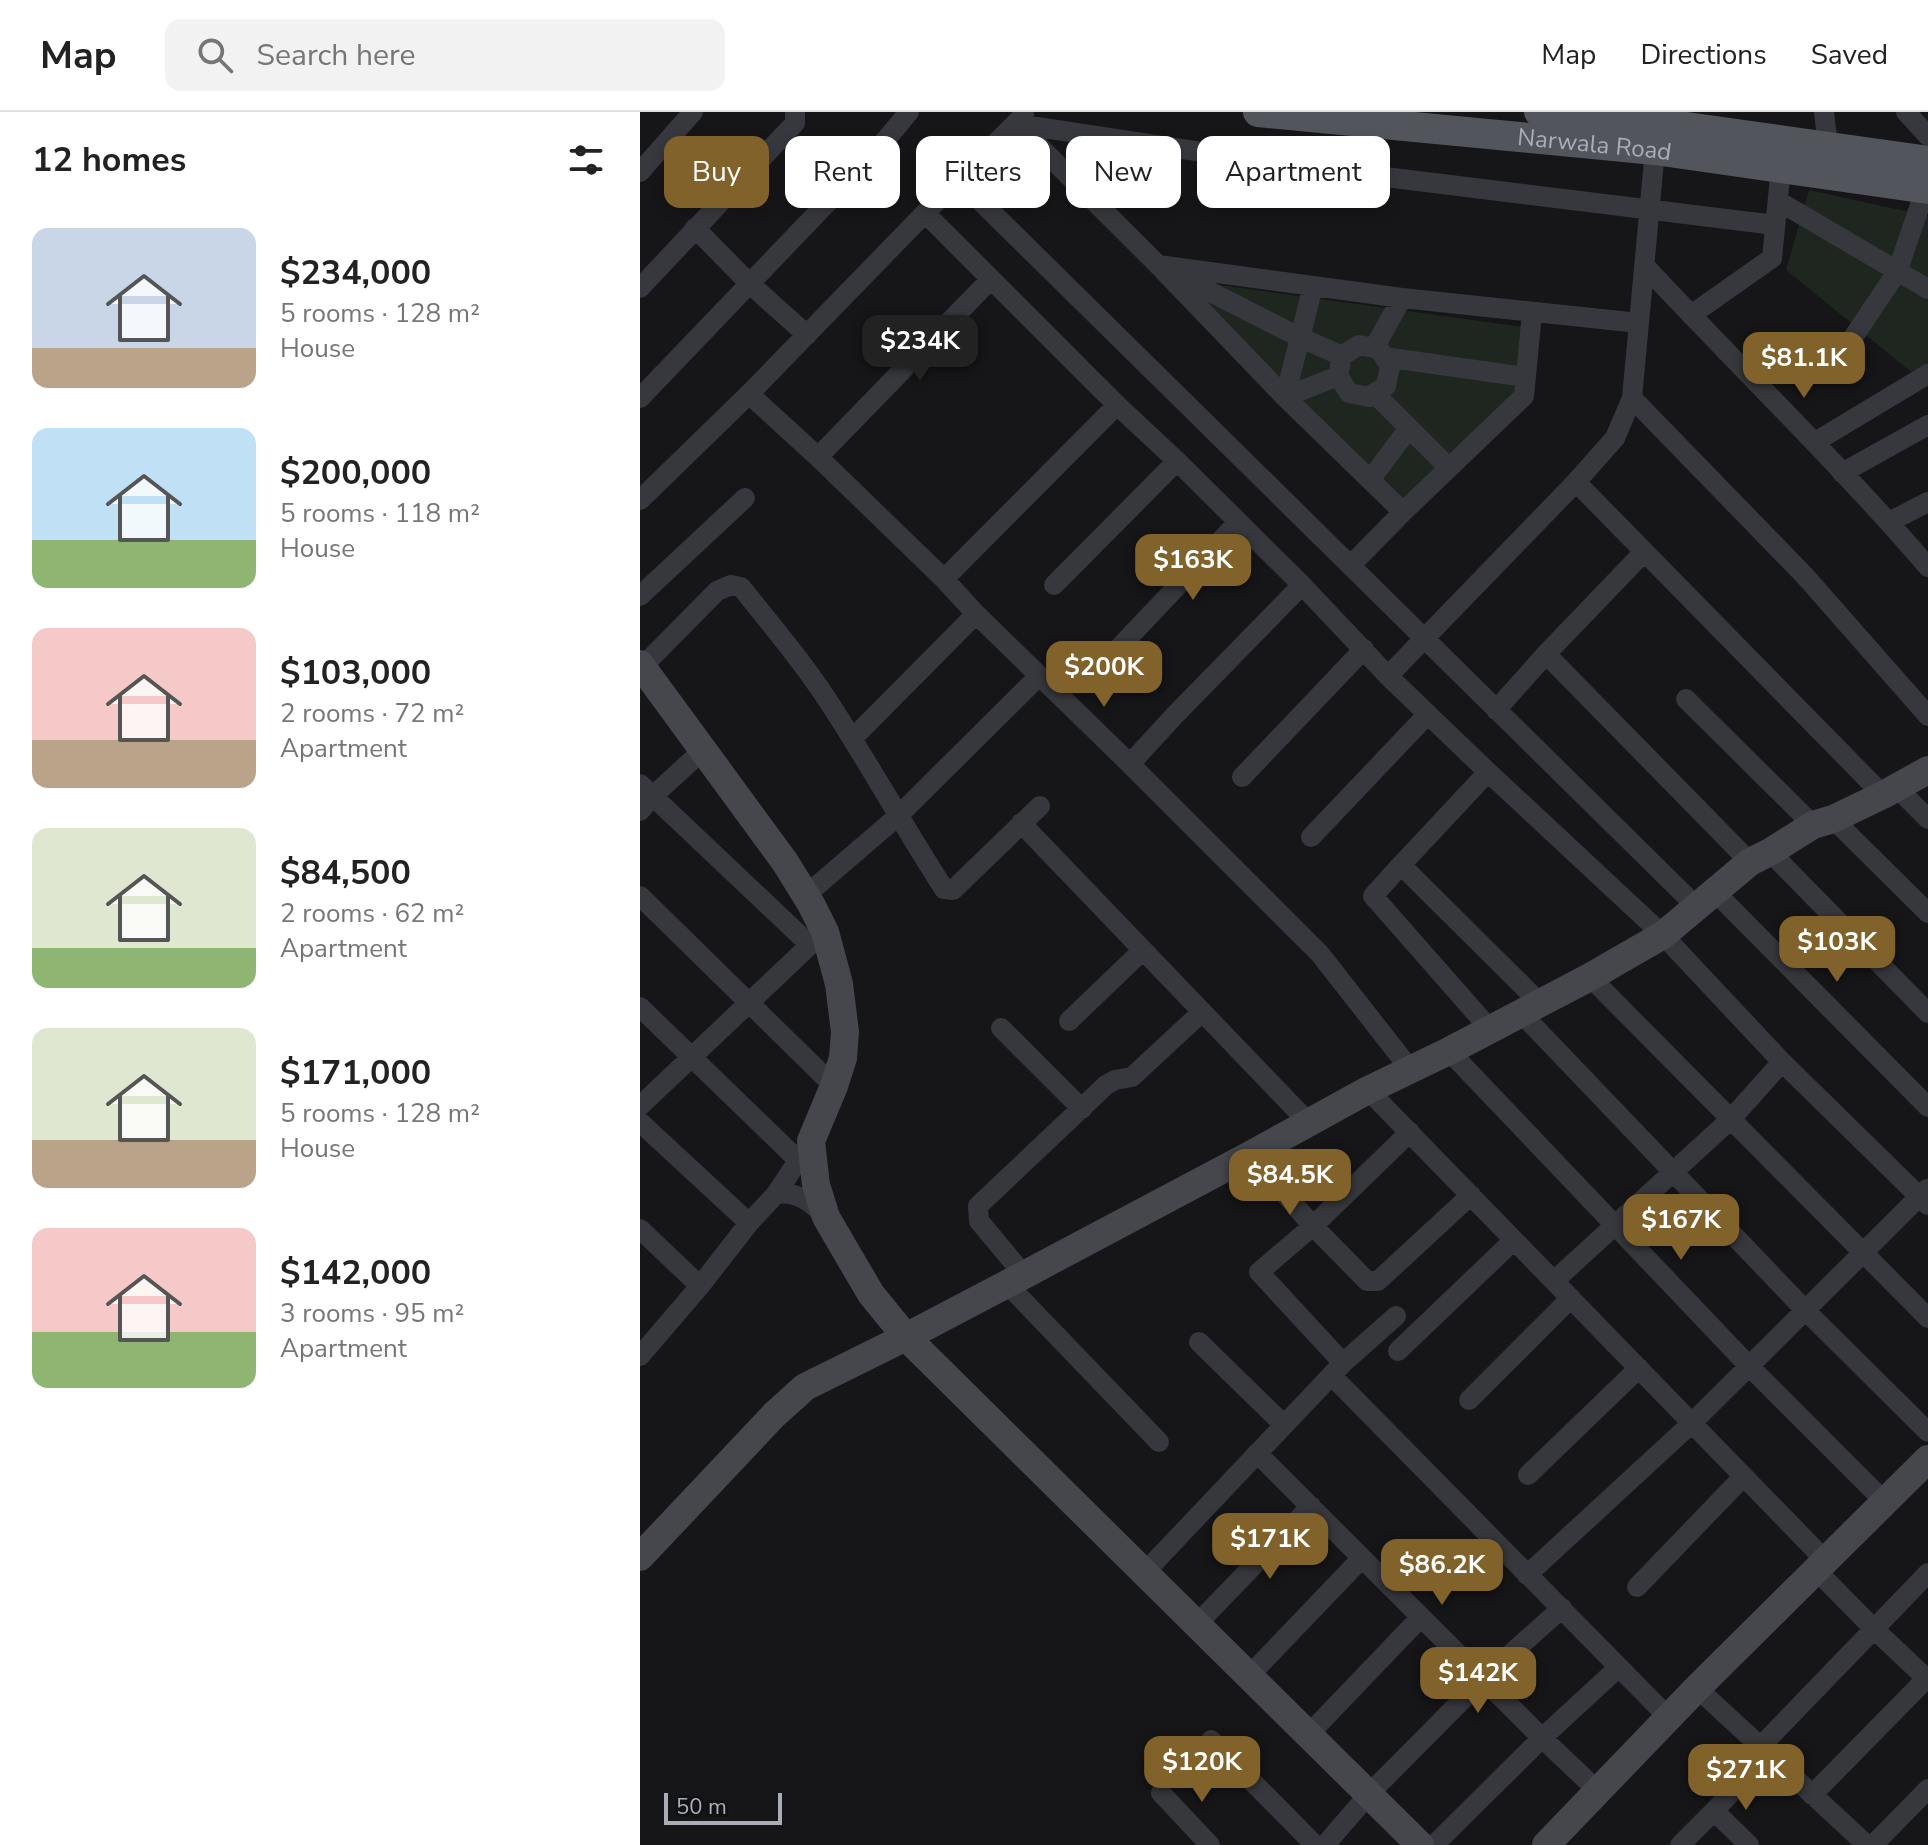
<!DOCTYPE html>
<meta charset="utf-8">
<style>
:root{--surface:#fff;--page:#f2f2f2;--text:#222;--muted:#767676;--line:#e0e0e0;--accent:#80622a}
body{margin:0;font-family:"Nunito Sans",sans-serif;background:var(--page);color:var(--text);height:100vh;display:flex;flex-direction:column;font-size:30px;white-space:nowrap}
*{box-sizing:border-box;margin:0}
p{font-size:26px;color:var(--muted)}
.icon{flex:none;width:44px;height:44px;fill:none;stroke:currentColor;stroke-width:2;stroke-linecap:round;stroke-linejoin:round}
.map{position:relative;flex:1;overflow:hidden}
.panel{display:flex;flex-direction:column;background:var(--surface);width:640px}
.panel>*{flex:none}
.hud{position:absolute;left:24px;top:24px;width:760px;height:72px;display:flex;gap:16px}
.scale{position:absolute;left:24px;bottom:20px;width:118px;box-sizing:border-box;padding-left:8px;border:4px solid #a8adb8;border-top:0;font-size:22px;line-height:28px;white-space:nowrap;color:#a8adb8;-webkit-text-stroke:6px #111113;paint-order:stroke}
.price{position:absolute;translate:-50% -68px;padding:0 18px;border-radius:16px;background:var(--accent);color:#fff;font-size:26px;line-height:52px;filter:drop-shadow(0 2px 4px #0008)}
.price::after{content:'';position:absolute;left:50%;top:48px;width:24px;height:18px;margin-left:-12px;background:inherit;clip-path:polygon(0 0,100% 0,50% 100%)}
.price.current{background:#222;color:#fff}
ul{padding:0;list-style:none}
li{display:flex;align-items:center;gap:24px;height:200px;padding:0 32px}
li span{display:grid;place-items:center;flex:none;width:224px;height:160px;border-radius:16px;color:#555}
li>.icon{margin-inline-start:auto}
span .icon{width:96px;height:96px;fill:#fffc;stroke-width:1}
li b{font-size:34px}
h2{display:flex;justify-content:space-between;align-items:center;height:96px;padding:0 32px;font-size:34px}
.chip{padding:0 28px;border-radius:16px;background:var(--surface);box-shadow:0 4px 12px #0003;font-size:28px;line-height:72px}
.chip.current{background:var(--accent);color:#fff}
header{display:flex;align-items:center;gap:48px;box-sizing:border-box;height:112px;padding:0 40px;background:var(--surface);border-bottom:2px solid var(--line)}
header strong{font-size:38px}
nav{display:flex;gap:44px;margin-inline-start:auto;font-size:28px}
.search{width:560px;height:72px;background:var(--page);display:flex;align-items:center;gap:20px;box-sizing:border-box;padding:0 28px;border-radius:16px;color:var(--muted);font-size:30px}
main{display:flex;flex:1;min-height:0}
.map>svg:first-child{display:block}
.green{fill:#1e261f}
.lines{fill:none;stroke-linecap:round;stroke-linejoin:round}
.street{stroke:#37383d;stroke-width:20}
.secondary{stroke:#45474d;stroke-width:28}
.primary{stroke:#53555c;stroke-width:30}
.labels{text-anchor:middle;stroke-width:7;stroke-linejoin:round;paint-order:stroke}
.street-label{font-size:24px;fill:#a8adb8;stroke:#111113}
</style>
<header>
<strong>Map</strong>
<div class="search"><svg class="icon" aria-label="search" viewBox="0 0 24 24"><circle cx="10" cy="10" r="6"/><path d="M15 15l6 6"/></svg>Search here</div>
<nav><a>Map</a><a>Directions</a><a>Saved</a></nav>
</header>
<main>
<section class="panel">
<h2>12 homes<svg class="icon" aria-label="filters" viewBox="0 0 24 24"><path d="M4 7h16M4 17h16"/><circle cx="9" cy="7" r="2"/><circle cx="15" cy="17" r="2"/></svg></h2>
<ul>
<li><span style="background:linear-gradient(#c9d6e8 75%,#b9a48a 0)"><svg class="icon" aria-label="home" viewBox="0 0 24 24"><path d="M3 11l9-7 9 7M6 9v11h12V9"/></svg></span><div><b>$234,000</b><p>5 rooms · 128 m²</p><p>House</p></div></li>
<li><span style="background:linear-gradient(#bfe0f5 70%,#8fb573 0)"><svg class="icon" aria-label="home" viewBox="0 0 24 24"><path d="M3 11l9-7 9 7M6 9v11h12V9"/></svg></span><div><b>$200,000</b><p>5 rooms · 118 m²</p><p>House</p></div></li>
<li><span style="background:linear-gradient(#f6c9c9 70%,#b9a48a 0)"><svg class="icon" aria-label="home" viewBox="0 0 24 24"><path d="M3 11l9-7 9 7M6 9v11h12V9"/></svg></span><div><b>$103,000</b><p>2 rooms · 72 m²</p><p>Apartment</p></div></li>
<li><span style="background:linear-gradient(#dfe7d0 75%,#8fb573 0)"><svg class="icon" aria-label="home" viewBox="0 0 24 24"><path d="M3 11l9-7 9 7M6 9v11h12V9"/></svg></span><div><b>$84,500</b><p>2 rooms · 62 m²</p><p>Apartment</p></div></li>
<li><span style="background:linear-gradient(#dfe7d0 70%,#b9a48a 0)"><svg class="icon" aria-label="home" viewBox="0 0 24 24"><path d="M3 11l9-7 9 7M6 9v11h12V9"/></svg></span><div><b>$171,000</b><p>5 rooms · 128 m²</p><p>House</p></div></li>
<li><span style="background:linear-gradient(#f6c9c9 65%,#8fb573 0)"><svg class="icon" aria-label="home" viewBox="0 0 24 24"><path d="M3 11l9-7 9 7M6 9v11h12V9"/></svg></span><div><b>$142,000</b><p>3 rooms · 95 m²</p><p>Apartment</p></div></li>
</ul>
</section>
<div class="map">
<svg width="1288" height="1733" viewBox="0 0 1288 1733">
<rect width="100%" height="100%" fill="#161618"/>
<path class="green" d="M1169 78 1288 104V256L1275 263 1146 158Z
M550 169 883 215 875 281 764 388 543 179Z"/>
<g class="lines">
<path class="street" d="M1184 0 1188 34
M1266 0 1288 24
M377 12 648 53 1135 113
M377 12 518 153 645 285 763 400
M0 60 53 0
M319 68 1057 795
M1138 89 1288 177
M285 101 477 293 537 349 662 473 748 564 848 660 1023 823 1142 950 1288 1093
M55 116 110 172 167 223
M518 153 762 186 999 211
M1004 153C1098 254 1198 350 1288 455
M533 161 659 225 702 244
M673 174 645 285 698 264
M0 176 155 11V0
M1051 203 1132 146 1141 55
M1214 224 1257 160 1286 76
M719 233 739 237 750 254 746 274 729 285 709 281 698 264 702 244Z
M734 236 762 186
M744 245 886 265
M734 281 809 356
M109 282 178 345 304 467 336 502 490 652 680 842 770 957
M0 286 232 44 269 0
M992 286 1165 464 1288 604
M1175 330 1288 262
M178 345 351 167
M1202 361 1288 313
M730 368 769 316
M936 370 1243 683
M0 388 109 282 285 101 384 3
M1249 410 1288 390
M711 453 763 400 884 284 892 201
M304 467 477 293
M414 473 537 349
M0 484 105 386
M475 540 598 410
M906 542 1110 750
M2 555 77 479 91 473 101 475C133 515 167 555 194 598 232 657 266 718 304 777L313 778 400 694
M748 564 936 370 975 326 992 286 1015 38
M1046 587 1173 713
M856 598 906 542 1004 440
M212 627 336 502
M490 652 534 604 662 473
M848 660 761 753 899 890
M602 665 724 537
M0 672 170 833 185 820
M1257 676 1288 707
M0 699 13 684 63 638
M1193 707 1288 801
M381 711 668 1010
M671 725 788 602
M1130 740 1288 901
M761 753 733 784 849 916
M1074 779 1288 995
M166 783 258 704 399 564
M0 784 194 974
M950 865 1288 1206
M0 895 159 1049
M881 901 1166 1199 1288 1320
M429 909 503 838
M361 916 442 997
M809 939 1109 1254 1245 1390
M728 978 1185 1448
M0 994 170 833
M0 1010 109 1111
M610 1043 673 1114 727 1169H738L831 1083
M136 1082C157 1079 170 1090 184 1103
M0 1117 60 1174
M384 1163 339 1109 338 1094 466 973 475 968 492 965 562 900
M914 1169 1091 1007 1142 950
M367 1172 519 1330
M559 1230 644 1313
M758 1239 874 1128
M0 1244 60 1174 109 1111 136 1082 171 1029
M703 1251 756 1204
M692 1264 1029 1606
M829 1288 931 1186
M617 1341 902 1626 958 1679
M888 1363 999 1256
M1175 1457 1233 1516 1288 1568
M505 1460 703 1251 619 1160 673 1114 770 1020
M887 1463 1052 1311 1287 1077
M997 1475 1103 1365
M557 1512 671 1394
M609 1564 721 1447
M1057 1576 1227 1733
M669 1622 781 1505
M571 1628 675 1733
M1120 1635 1288 1461
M521 1681 570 1733
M1172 1683 1288 1565
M1074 1699 1109 1733
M685 1733 729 1682 844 1566 922 1496
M794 1733 902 1626 979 1555
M1040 1733 1074 1699 1127 1642
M1233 1733 1288 1677"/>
<path class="secondary" d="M0 552 145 750 171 792 185 820 199 872 205 920 203 946 194 974 171 1029 176 1073 186 1105 211 1148 231 1182 266 1225 780 1733
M0 1445 134 1303 165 1275 266 1225 384 1163 610 1043 728 978 809 939 950 865 1023 823 1110 750 1130 740 1173 713 1193 707 1243 683 1288 658
M906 1733 1057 1576 1288 1347"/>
<g class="primary">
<path id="s1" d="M618 0 1015 38 1288 77"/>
<path d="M899 0 1032 13 1288 49"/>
</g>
</g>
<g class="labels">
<g class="street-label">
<text dy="8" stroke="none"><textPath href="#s1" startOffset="338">Narwala Road</textPath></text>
</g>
</g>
</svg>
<div class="scale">50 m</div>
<b class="price current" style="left:280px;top:271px">$234K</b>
<b class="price" style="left:1164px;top:288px">$81.1K</b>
<b class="price" style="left:553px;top:490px">$163K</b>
<b class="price" style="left:464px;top:597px">$200K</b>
<b class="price" style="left:1197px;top:872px">$103K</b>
<b class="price" style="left:650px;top:1105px">$84.5K</b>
<b class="price" style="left:1041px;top:1150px">$167K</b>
<b class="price" style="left:630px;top:1469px">$171K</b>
<b class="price" style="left:802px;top:1495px">$86.2K</b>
<b class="price" style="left:838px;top:1603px">$142K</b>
<b class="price" style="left:562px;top:1692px">$120K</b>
<b class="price" style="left:1106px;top:1700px">$271K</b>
<div class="hud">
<a class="chip current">Buy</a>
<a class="chip">Rent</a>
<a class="chip">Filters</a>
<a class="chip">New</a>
<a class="chip">Apartment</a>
</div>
</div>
</main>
